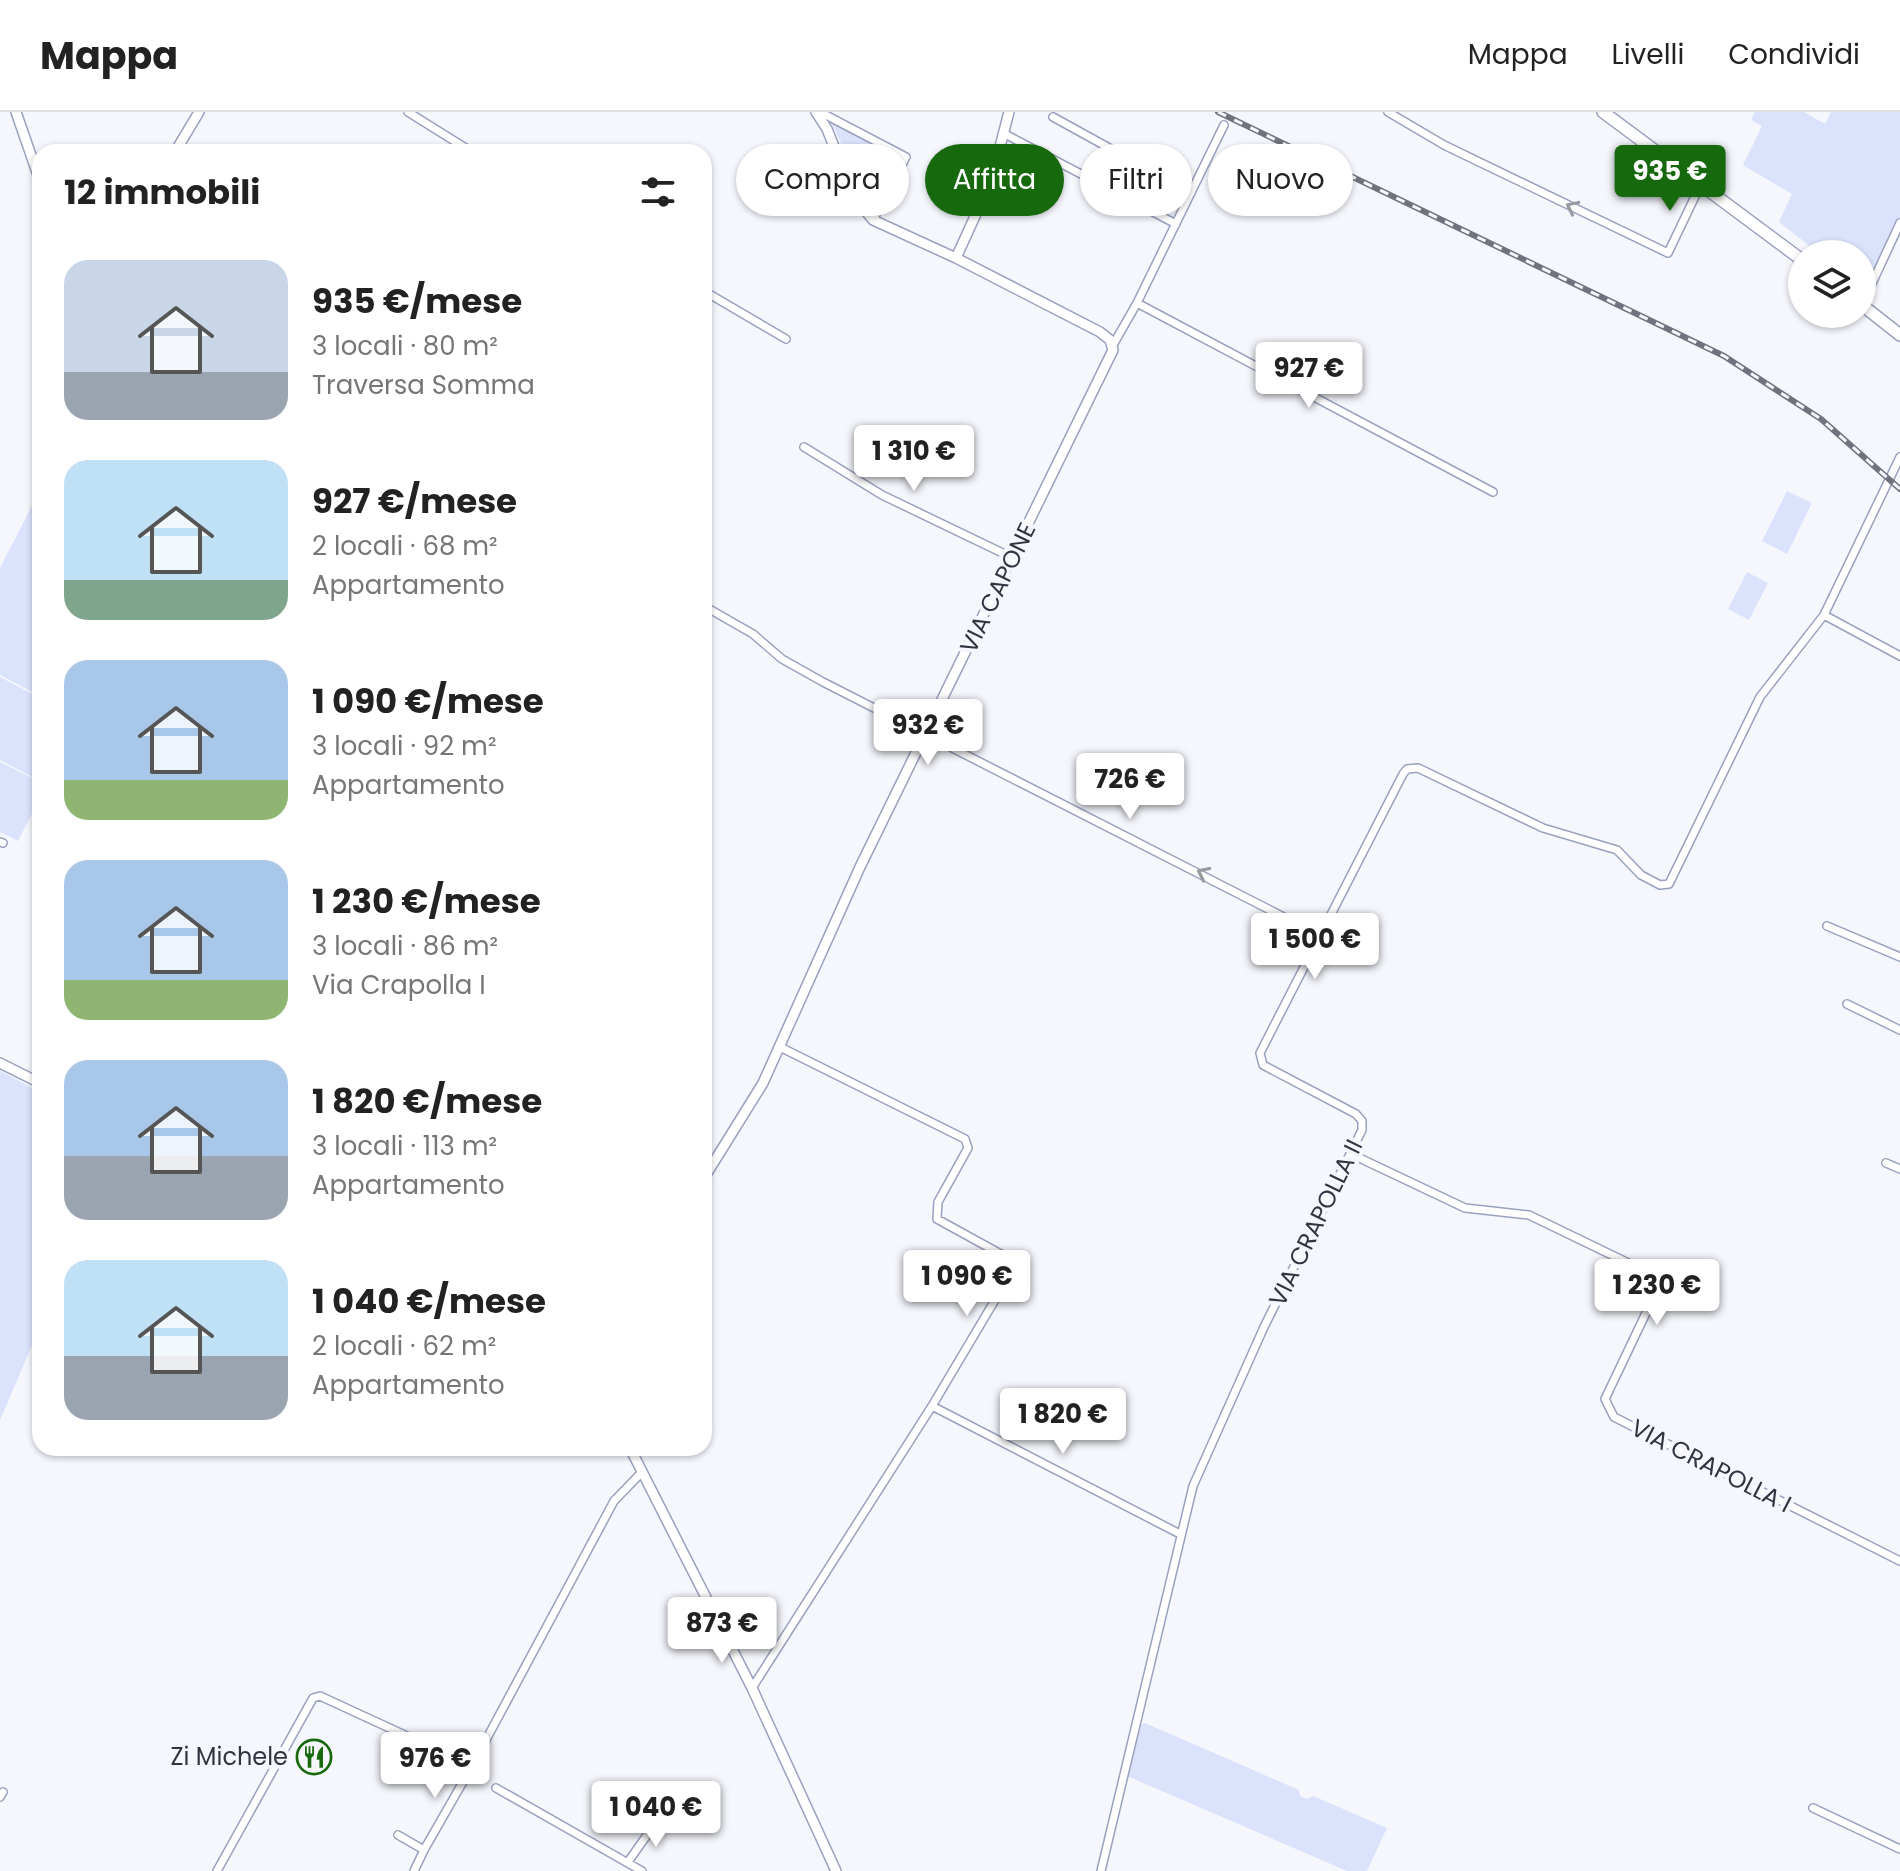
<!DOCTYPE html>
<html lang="it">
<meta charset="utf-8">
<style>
:root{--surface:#fff;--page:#f6f6f6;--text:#222;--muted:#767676;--line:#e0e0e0;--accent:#17690d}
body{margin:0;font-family:Poppins,sans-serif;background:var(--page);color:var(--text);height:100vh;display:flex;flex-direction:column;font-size:30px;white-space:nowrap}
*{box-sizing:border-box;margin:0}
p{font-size:26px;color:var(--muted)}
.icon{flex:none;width:44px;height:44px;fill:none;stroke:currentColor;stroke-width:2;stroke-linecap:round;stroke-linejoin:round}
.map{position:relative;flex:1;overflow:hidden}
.sheet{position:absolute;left:32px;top:32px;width:680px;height:1312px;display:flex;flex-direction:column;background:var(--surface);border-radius:24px;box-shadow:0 2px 6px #0004}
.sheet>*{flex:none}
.top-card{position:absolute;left:736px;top:32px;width:760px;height:72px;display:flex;gap:16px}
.fabs{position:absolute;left:1788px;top:128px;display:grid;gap:16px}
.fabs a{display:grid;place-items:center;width:88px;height:88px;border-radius:50%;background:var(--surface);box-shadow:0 2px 6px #0004;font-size:40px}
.price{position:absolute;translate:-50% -68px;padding:0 18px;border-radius:8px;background:#fff;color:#222;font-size:26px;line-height:52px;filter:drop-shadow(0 2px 4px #0008)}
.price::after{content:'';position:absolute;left:50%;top:48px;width:24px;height:18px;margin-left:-12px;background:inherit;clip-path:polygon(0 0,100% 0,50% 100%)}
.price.selected{background:var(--accent);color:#fff}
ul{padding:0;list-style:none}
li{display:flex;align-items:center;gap:24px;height:200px;padding:0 32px}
li span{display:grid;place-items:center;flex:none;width:224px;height:160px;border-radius:24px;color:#555}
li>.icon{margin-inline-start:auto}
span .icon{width:96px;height:96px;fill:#fffc;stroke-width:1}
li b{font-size:34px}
h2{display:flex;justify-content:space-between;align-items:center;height:96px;padding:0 32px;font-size:34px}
.tag{padding:0 28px;border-radius:36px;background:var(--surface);box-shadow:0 2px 6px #0004;font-size:28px;line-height:72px}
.tag.selected{background:var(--accent);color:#fff}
header{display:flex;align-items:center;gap:48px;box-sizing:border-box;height:112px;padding:0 40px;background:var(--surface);border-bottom:2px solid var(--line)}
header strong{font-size:38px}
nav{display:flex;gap:44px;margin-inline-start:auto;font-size:28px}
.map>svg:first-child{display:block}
.green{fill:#dbe2fb}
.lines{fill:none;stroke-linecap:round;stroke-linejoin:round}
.minor-casing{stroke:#9aa1be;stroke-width:10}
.tertiary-casing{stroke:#9aa1be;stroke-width:12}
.primary-casing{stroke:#9aa1be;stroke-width:14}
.minor{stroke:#fff;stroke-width:7}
.tertiary{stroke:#fff;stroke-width:9}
.primary{stroke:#fff;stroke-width:11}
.rail-casing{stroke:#70737d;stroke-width:6}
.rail{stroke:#f5f7fd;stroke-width:3;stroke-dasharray:9;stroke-linecap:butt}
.oneway{stroke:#989aa0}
.labels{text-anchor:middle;stroke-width:8;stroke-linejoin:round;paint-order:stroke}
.street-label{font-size:24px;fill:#313440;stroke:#f5f7fd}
.poi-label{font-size:24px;fill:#313440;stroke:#f5f7fd;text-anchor:end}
</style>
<header>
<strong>Mappa</strong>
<nav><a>Mappa</a><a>Livelli</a><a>Condividi</a></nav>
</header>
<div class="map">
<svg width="1900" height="1759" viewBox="0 0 1900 1759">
<rect width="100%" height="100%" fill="#f5f7fd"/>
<path class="green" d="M1755 0H1804L1825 12 1831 0H1900V107L1877 159 1872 156 1867 162 1862 158V142L1831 138 1820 142 1779 110 1792 82 1743 53 1762 14 1751 8Z
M832 11 902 48 874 100 866 89Z
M40 378V584L0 563V456Z
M1787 379 1812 391 1787 442 1762 429Z
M1747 460 1768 471 1749 508 1728 497Z
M0 565 40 586V669L0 648Z
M0 650 40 670V686L18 729 0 720Z
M0 959 40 980V1215L0 1308Z
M1145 1611 1299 1678 1300 1684 1307 1687 1313 1684 1387 1716 1367 1759H1347L1127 1664 1140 1613Z"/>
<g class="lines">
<g class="minor-casing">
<path id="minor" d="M408 0 472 40
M820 0 906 45 873 108
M1388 0 1444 33 1668 141 1700 74
M1053 5 1191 81
M1003 21 1176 112
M704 179 786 227
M1137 191 1493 380
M1862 193 1900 111
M1113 233 1137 191 1224 13
M804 335 882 383 1013 446
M704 494 753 522 782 547 823 570 1321 824
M1824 503 1900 544
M0 730 3 731
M1827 814 1900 845
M1847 892 1900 918
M1351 1042 1465 1096 1529 1103 1649 1161 1658 1173 1656 1180 1605 1287 1614 1305 1900 1449
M1886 1051 1900 1057
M932 1294 1180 1422
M752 1576 932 1294 1017 1151 937 1107 938 1090 968 1036 965 1027 780 935
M496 1676 642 1759
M0 1685 3 1680
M1813 1696 1900 1737
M398 1723 424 1738 472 1654
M628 1750 659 1706
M217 1759 313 1586 320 1584 472 1654 614 1389 642 1360
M414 1759 424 1738
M1101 1759 1193 1374 1264 1215 1362 1018V1009L1356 1002 1263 953 1260 941 1403 662 1407 657 1418 656 1543 716 1617 738 1641 763 1660 773 1669 772 1760 585 1824 503 1900 345"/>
</g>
<g class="tertiary-casing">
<path id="tertiary" d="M16 0 40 69
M175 40 199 0
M956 146 991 69 1009 0
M0 951 40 971
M704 1066 763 971 860 755 1113 238 1110 228 1100 220 956 146 873 108 854 85 827 17 816 0
M630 1336 752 1576 836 1759"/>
</g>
<g class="primary-casing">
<path id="primary" d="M1603 0 1802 148
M1862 193 1900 223"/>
</g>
<use href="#minor" class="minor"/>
<use href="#tertiary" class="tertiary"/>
<use href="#primary" class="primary"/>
<g class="rail-casing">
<path id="rail" d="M1218 0 1724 244 1821 307 1900 377"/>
</g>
<use href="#rail" class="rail"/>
</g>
<defs><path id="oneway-chevron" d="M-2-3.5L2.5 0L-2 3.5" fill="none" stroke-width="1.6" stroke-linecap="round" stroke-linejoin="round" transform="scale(2)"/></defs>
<g class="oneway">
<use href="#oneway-chevron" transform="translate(1572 95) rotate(-154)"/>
<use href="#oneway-chevron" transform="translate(1203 761) rotate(-154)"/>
</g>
<defs>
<g id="restaurant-ring" transform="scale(1.8)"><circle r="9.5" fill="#f5f7fd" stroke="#17690d" stroke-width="1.5"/><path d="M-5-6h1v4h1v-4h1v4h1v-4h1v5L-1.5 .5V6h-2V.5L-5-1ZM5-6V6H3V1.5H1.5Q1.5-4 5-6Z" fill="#17690d"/></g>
</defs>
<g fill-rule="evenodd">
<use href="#restaurant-ring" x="314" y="1645"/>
</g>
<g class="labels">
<g class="street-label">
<text transform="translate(998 476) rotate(-64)" y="8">VIA CAPONE</text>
<text transform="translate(1316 1111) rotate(-64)" y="8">VIA CRAPOLLA II</text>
<text transform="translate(1711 1354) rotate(27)" y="8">VIA CRAPOLLA I</text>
</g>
<g class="poi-label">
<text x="288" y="1653">Zi Michele</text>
</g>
</g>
</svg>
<div class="fabs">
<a><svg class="icon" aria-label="layers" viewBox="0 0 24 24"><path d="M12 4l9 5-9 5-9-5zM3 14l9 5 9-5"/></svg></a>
</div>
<b class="price selected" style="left:1670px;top:101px">935 €</b>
<b class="price" style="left:1309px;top:298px">927 €</b>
<b class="price" style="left:914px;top:381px">1 310 €</b>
<b class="price" style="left:928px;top:655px">932 €</b>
<b class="price" style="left:1130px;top:709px">726 €</b>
<b class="price" style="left:1315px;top:869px">1 500 €</b>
<b class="price" style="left:967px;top:1206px">1 090 €</b>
<b class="price" style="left:1657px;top:1215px">1 230 €</b>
<b class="price" style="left:1063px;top:1344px">1 820 €</b>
<b class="price" style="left:722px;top:1553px">873 €</b>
<b class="price" style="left:435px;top:1688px">976 €</b>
<b class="price" style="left:656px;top:1737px">1 040 €</b>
<div class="top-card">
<a class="tag">Compra</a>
<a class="tag selected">Affitta</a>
<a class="tag">Filtri</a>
<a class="tag">Nuovo</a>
</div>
<section class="sheet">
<h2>12 immobili<svg class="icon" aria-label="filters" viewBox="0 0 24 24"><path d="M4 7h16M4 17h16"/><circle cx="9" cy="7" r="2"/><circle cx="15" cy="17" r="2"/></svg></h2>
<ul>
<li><span style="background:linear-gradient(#c9d6e8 70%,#9aa5b1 0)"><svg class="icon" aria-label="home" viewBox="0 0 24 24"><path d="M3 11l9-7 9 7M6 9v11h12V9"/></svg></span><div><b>935 €/mese</b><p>3 locali · 80 m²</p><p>Traversa Somma</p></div></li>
<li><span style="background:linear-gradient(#bfe0f5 75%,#7fa58c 0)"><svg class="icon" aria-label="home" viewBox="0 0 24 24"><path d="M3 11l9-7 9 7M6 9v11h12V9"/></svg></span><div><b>927 €/mese</b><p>2 locali · 68 m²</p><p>Appartamento</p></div></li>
<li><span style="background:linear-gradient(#a9c7e8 75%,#8fb573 0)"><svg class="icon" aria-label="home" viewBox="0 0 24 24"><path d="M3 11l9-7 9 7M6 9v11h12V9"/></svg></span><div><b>1 090 €/mese</b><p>3 locali · 92 m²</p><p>Appartamento</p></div></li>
<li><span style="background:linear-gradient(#a9c7e8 75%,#8fb573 0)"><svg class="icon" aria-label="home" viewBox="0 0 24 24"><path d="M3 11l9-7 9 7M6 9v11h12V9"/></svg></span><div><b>1 230 €/mese</b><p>3 locali · 86 m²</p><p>Via Crapolla I</p></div></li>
<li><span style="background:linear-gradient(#a9c7e8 60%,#9aa5b1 0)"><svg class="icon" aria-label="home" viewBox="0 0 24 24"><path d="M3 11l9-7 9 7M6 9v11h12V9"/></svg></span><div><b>1 820 €/mese</b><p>3 locali · 113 m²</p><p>Appartamento</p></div></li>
<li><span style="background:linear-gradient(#bfe0f5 60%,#9aa5b1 0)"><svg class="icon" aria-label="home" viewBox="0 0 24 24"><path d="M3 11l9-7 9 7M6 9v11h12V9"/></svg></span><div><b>1 040 €/mese</b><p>2 locali · 62 m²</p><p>Appartamento</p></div></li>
</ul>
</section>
</div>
